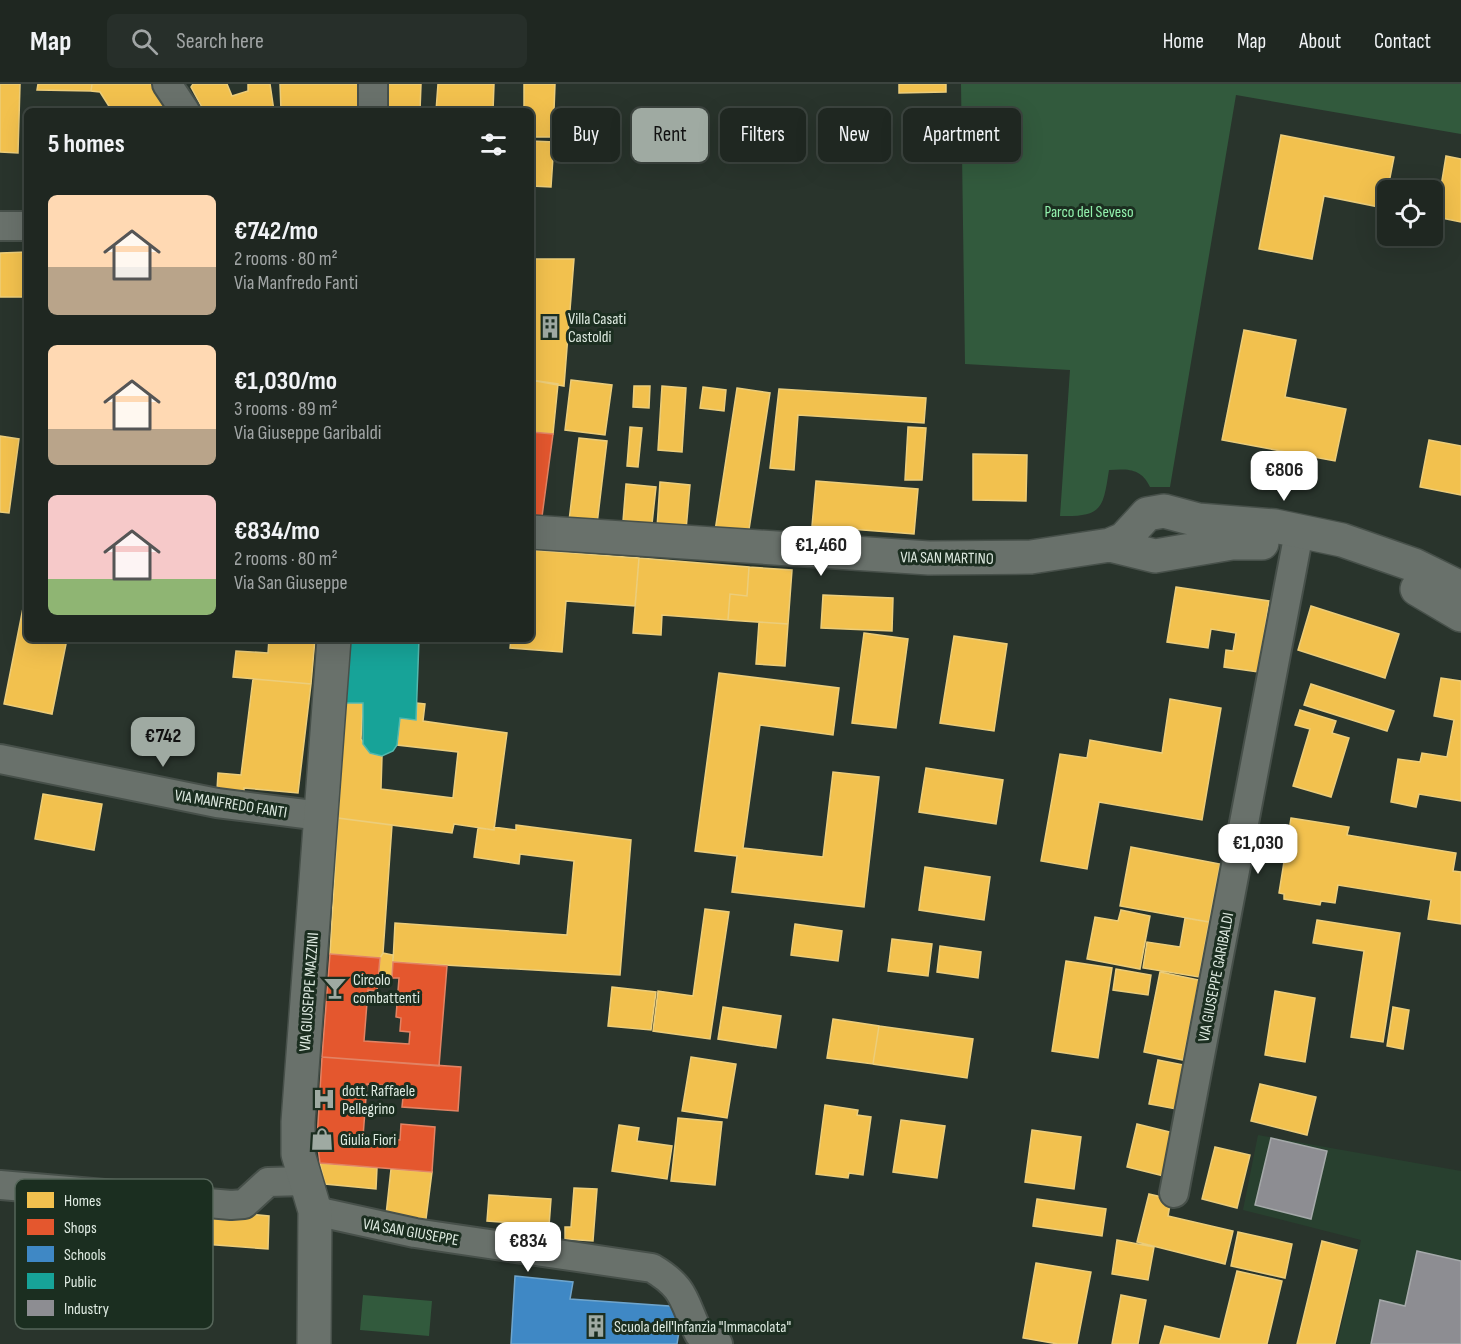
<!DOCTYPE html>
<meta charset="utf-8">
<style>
:root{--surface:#1f2721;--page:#272f2a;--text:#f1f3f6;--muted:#a1a5a5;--line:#3c443f;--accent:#9faaa2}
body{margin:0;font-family:"Sofia Sans Condensed",sans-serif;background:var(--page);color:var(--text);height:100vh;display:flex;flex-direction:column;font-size:22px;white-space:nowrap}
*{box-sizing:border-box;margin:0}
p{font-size:20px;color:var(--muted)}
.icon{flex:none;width:33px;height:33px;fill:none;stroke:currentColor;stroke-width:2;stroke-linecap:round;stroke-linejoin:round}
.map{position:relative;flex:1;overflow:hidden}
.panel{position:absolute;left:24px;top:24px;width:510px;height:534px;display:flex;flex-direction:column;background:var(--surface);border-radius:9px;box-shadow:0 6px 24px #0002,0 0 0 2px var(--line)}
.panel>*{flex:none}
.hud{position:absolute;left:552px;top:24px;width:570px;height:54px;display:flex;gap:12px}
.buttons{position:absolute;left:1377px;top:96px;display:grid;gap:12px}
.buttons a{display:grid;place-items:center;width:66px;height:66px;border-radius:9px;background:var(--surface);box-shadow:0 6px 24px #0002,0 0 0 2px var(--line);font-size:30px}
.price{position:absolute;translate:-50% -51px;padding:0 14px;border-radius:12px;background:#fff;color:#222;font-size:20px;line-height:39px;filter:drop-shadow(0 2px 3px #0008)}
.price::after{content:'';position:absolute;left:50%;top:36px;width:18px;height:14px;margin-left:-9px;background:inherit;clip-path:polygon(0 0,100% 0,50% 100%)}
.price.on{background:var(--accent);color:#111}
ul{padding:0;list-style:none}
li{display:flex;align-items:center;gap:18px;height:150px;padding:0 24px}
li span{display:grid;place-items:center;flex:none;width:168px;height:120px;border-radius:9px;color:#555}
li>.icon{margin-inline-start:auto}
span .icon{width:72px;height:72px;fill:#fffc;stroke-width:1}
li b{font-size:26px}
h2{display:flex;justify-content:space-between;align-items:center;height:72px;padding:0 24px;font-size:26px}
.tag{padding:0 21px;border-radius:9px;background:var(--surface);box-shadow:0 6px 24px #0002,0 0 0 2px var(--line);font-size:21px;line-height:54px}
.tag.on{background:var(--accent);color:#111}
header{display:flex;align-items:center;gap:36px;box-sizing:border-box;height:84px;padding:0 30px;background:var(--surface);border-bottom:2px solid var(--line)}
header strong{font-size:28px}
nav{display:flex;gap:33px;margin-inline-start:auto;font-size:21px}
.search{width:420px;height:54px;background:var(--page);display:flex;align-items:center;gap:15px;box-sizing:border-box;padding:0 21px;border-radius:9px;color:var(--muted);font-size:22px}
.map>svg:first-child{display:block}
.built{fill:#28402f}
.green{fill:#325a3d}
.homes{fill:#f2c14e;stroke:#eccd7a;stroke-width:1.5}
.shops{fill:#e4572e;stroke:#e28364;stroke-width:1.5}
.schools{fill:#3f88c5;stroke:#6fa5cd;stroke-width:1.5}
.public{fill:#17a398;stroke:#53b8ae;stroke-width:1.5}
.industry{fill:#8d8d92;stroke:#a5a9aa;stroke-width:1.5}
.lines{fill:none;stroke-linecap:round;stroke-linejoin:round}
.minor-casing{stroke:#47504a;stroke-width:32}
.tertiary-casing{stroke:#47504a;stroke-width:36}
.minor{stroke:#69716b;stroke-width:28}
.tertiary{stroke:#69716b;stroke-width:33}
.labels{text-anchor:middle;stroke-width:6;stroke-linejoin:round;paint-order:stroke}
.park-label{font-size:16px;fill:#92f2ad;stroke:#1b2e20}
.poi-label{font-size:16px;fill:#deeae1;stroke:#1b2e20;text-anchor:start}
.street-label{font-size:16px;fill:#deeae1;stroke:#1b2e20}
.key{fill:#1b2e20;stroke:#56665a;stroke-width:1.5}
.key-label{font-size:16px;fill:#deeae1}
</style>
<header>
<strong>Map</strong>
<div class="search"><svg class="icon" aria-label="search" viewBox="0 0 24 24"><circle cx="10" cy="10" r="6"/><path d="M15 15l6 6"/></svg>Search here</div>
<nav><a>Home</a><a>Map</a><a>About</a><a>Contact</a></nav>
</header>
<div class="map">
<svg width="1461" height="1260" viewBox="0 0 1461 1260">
<rect width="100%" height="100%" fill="#29342c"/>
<path class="built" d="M1258 1051 1461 1087V1260H1337L1361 1156 1243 1126Z"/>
<path class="green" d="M961 0H1461V50L1236 11 1170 403H1150C1141 384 1128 385 1109 386 1103 424 1103 433 1060 432L1070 286 965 280Z
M363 1211 432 1217 429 1252 360 1246Z"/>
<path class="homes" d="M0 0H20L18 69 0 68Z
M38 0H92L91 7 37 6Z
M92 0H154L172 27H112L100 8 91 7Z
M193 0H227L232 12 248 7V0H270L274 27H204L191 3Z
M280 0H363V27H328L327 23 281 27Z
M380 0H421L420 27H379Z
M438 0H494L493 27H436Z
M524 0H555L553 53H531V27H524Z
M899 0H946V8L899 9Z
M1281 51 1394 73 1384 124 1324 112 1312 175 1259 165Z
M531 57 554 58 551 103 531 102Z
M1446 72 1461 75V138L1436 133Z
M27 168V213H0V169Z
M531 175H574L564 302 531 296Z
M1244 246 1296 256 1285 313 1346 325 1335 377 1222 356Z
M531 296 558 300 553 350 531 348Z
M571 296 612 301 605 351 565 346Z
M634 302H650L649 324 633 323Z
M662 302 686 304 682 368 658 366Z
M703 303 726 306 724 327 700 324Z
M737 304 770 309 748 452 715 447Z
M779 305 926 314 924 339 798 331 794 386 770 384Z
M630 343 642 344 638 383 627 382Z
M908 343 926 344 922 396H905Z
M0 352 19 355 9 429 0 428Z
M579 354 607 357 597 440 569 437Z
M1429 356 1461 362V411L1420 403Z
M973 370 1027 371 1026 417 973 416Z
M816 397 918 405 914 450 812 442Z
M660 398 690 401 686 446 657 444Z
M626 400 656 403 652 440 623 437Z
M531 466 639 474 635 522 566 517 562 568 510 564 511 555H531Z
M639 474 749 483 747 512 730 510 728 536 662 531 661 551 633 549Z
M749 483 792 486 788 540 728 536 730 510 747 512Z
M1176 503 1269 517 1258 588 1224 583 1226 566 1233 567 1236 549 1211 545 1208 564 1167 558Z
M27 504V555H67L52 630 4 620Z
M823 511 893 514 892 547 821 544Z
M1311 522 1399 550 1385 594 1298 566Z
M759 538 788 540 785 582 756 580Z
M864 549 908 555 896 644 852 639Z
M954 552 1007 560 994 647 940 639Z
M269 555H315L311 600 233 593 236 567 268 569Z
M719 589 839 604 833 651 760 641 743 764 823 773 833 688 879 693 864 823 732 808 737 772 695 767Z
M1441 594 1461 597V717L1419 710 1416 723 1391 718 1398 675 1420 678 1422 669 1447 673 1454 636 1434 632Z
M253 595 311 600 298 709 244 704V709L217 706 218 689 241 691Z
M1311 600 1394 627 1387 647 1304 621Z
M1170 615 1221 624 1202 736 1099 718 1087 785 1041 777 1060 670 1087 674 1090 656 1162 669Z
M346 619H363L361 655 370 669 382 672 381 705 453 714 458 668 397 661 400 634 416 636 417 619 425 620 423 637 507 649 494 746 454 740 452 749 338 734Z
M1300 626 1336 637 1332 649 1349 654 1331 713 1293 702 1310 645 1295 641Z
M926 684 1003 696 996 740 919 728Z
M43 710 102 720 94 766 35 755Z
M338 734 392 741 383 869 380 874 330 870Z
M1291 734 1349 743 1347 751 1456 769 1453 787 1461 788V840L1428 835 1431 816 1338 801 1335 819 1321 817 1320 821 1284 815V810L1279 809Z
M516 741 631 756 620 891 393 878 395 839 567 851 574 777 520 770 519 780 474 773 478 744 494 746V743L516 746Z
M1131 763 1220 780 1209 838 1120 822Z
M925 783 990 793 984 836 919 826Z
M705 825 729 828 710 955 653 947 658 907 693 912Z
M1121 826 1150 832 1140 885 1087 875 1095 833 1118 837Z
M1185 834 1209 838 1199 893 1143 884 1147 858 1180 863Z
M1317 836 1400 849 1383 958 1351 953 1364 867 1313 859Z
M795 840 842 847 838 877 791 871Z
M892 855 932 860 928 892 888 887Z
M940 862 981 868 978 894 937 888Z
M383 869 393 871 392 894 378 892 380 874Z
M1066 877 1112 884 1098 974 1052 967Z
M1116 885 1151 891 1148 911 1113 906Z
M1160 888 1199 896 1183 976 1144 968Z
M612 903 656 908 651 946 608 942Z
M1275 907 1315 914 1305 978 1265 971Z
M723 923 781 932 776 964 718 955Z
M1393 923 1409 926 1403 965 1387 962Z
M833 935 879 942 873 980 827 974Z
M879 942 973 955 967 994 873 980Z
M691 973 736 980 727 1034 682 1027Z
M1158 976 1184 981 1176 1025 1149 1020Z
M1260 1000 1316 1013 1307 1051 1251 1037Z
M825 1021 858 1026 857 1031 871 1033 863 1091 849 1089 848 1094 816 1090Z
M678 1034 722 1038 715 1101 671 1097Z
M901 1036 945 1042 937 1094 893 1088Z
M1137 1040 1174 1049 1164 1092 1127 1083Z
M619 1041 639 1044 637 1057 672 1062 667 1095 612 1087Z
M1032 1046 1081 1053 1074 1105 1025 1098Z
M1215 1063 1250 1071 1237 1124 1202 1115Z
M320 1079 377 1084 376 1105 325 1100Z
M391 1085 432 1088 426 1135 386 1131Z
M574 1104 597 1105 593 1157 565 1155V1143H571Z
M1149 1110 1171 1115 1168 1132 1233 1147 1225 1180 1137 1158Z
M489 1111 551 1115 549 1142 487 1137Z
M1037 1115 1106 1125 1102 1152 1033 1142Z
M194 1125 269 1132 268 1165 190 1159Z
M1238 1148 1292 1160 1285 1194 1231 1182Z
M1117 1156 1154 1163 1148 1196 1112 1190Z
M1322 1157 1357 1166 1335 1260H1297Z
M1036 1179 1091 1188 1077 1260H1058L1023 1254Z
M1237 1187 1282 1197 1267 1260H1160L1165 1242 1220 1255Z
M1121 1211 1146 1216 1138 1260H1112Z"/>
<path class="shops" d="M531 348 553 350 541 440 531 439Z
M330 870 380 874 377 907 368 906 364 957 409 960 410 948 400 947 401 934 396 933 399 894H392L393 878 447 882 439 982 322 973Z
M322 973 461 983 458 1027 402 1023 404 1003 367 1000 363 1053 400 1056 401 1040 435 1043 432 1088 320 1079 317 1056Z"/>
<path class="schools" d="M515 1192 573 1198 570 1215 683 1223 677 1260H511Z"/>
<path class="public" d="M350 555H419L416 636 400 634 397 661 393 667 382 672 370 669 363 660V619H346Z"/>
<path class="industry" d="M1271 1054 1327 1067 1311 1135 1255 1121Z
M1417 1167 1461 1177V1260H1371L1380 1216 1405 1222Z"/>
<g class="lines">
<g class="minor-casing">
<path id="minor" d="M167 0 185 27
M373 27V0
M0 142H27
M0 675 217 719 321 732
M0 1101 231 1121 244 1120 268 1098 305 1097
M1174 1109 1296 464
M315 1127 415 1149 652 1184C686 1204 683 1217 699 1250L718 1260"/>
</g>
<g class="tertiary-casing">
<path id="tertiary" d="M531 448 929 474 1031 473 1110 461 1124 455 1147 430 1164 427 1198 436 1275 442 1342 456 1414 481 1461 504
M1110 461 1155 472 1232 459H1262
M1417 505 1461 531
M314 1260 315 1127 298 1070V1038L334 555"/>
</g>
<use href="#minor" class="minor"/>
<use href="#tertiary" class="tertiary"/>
</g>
<defs>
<g id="building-bare" transform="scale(1.8)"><path d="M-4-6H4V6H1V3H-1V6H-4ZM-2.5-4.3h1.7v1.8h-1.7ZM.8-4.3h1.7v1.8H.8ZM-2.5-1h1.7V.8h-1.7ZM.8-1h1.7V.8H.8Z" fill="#9faaa2" stroke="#1b2e20" stroke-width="2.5" paint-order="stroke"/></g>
<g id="bar-bare" transform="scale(1.8)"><path d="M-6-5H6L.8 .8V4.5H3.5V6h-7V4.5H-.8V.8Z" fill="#9faaa2" stroke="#1b2e20" stroke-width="2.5" paint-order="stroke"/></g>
<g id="hospital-bare" transform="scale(1.8)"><path d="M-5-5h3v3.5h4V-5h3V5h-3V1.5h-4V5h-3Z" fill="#9faaa2" stroke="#1b2e20" stroke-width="2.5" paint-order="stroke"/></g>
<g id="shop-bare" transform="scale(1.8)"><path d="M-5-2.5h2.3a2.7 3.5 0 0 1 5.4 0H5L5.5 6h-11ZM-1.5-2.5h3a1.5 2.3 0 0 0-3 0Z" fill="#9faaa2" stroke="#1b2e20" stroke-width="2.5" paint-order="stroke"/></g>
</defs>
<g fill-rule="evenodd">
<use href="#building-bare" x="550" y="243"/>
<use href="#bar-bare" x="335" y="904"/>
<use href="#hospital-bare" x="324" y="1015"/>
<use href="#shop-bare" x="322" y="1055"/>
<use href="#building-bare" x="596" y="1242"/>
</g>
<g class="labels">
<g class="park-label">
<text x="1089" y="133">Parco del Seveso</text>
</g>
<g class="poi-label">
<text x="568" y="240">Villa Casati<tspan x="568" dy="18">Castoldi</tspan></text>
<text x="353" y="901">Circolo<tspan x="353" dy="18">combattenti</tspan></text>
<text x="342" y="1012">dott. Raffaele<tspan x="342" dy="18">Pellegrino</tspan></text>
<text x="340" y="1061">Giulia Fiori</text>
<text x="614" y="1248">Scuola dell'Infanzia "Immacolata"</text>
</g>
<g class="street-label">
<text transform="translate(947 473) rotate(1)" y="6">VIA SAN MARTINO</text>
<text transform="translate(231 719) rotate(9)" y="6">VIA MANFREDO FANTI</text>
<text transform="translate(1215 893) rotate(-79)" y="6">VIA GIUSEPPE GARIBALDI</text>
<text transform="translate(308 908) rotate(-86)" y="6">VIA GIUSEPPE MAZZINI</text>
<text transform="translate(411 1147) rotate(10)" y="6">VIA SAN GIUSEPPE</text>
</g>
</g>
<rect x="15" y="1095" width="198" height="150" rx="9" class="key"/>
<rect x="27" y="1108" width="27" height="16" fill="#f2c14e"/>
<rect x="27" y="1135" width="27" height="16" fill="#e4572e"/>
<rect x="27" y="1162" width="27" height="16" fill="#3f88c5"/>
<rect x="27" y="1189" width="27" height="16" fill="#17a398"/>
<rect x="27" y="1216" width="27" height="16" fill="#8d8d92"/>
<g class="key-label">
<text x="64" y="1122">Homes</text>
<text x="64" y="1149">Shops</text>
<text x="64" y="1176">Schools</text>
<text x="64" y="1203">Public</text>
<text x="64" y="1230">Industry</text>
</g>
</svg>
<div class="buttons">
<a><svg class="icon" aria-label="locate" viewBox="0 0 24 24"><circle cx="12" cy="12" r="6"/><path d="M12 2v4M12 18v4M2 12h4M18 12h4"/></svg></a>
</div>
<b class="price" style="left:1284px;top:418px">€806</b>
<b class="price" style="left:821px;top:493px">€1,460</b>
<b class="price on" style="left:163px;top:684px">€742</b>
<b class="price" style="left:1258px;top:791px">€1,030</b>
<b class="price" style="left:528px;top:1189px">€834</b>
<div class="hud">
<a class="tag">Buy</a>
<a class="tag on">Rent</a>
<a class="tag">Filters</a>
<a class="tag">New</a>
<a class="tag">Apartment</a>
</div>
<section class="panel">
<h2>5 homes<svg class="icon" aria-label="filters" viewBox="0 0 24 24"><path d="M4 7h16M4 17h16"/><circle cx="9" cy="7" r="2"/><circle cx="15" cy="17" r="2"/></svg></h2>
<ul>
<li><span style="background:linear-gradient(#ffd9b3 60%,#b9a48a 0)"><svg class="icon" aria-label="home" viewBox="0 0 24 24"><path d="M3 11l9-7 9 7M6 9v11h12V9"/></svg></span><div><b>€742/mo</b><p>2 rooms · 80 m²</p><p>Via Manfredo Fanti</p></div></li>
<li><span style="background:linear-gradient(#ffd9b3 70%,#b9a48a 0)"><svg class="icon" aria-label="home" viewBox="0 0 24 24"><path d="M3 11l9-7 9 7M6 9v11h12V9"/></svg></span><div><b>€1,030/mo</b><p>3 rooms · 89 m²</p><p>Via Giuseppe Garibaldi</p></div></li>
<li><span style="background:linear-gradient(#f6c9c9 70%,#8fb573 0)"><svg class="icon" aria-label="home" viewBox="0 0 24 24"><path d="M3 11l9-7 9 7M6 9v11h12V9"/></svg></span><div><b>€834/mo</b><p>2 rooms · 80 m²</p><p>Via San Giuseppe</p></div></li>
</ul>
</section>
</div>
